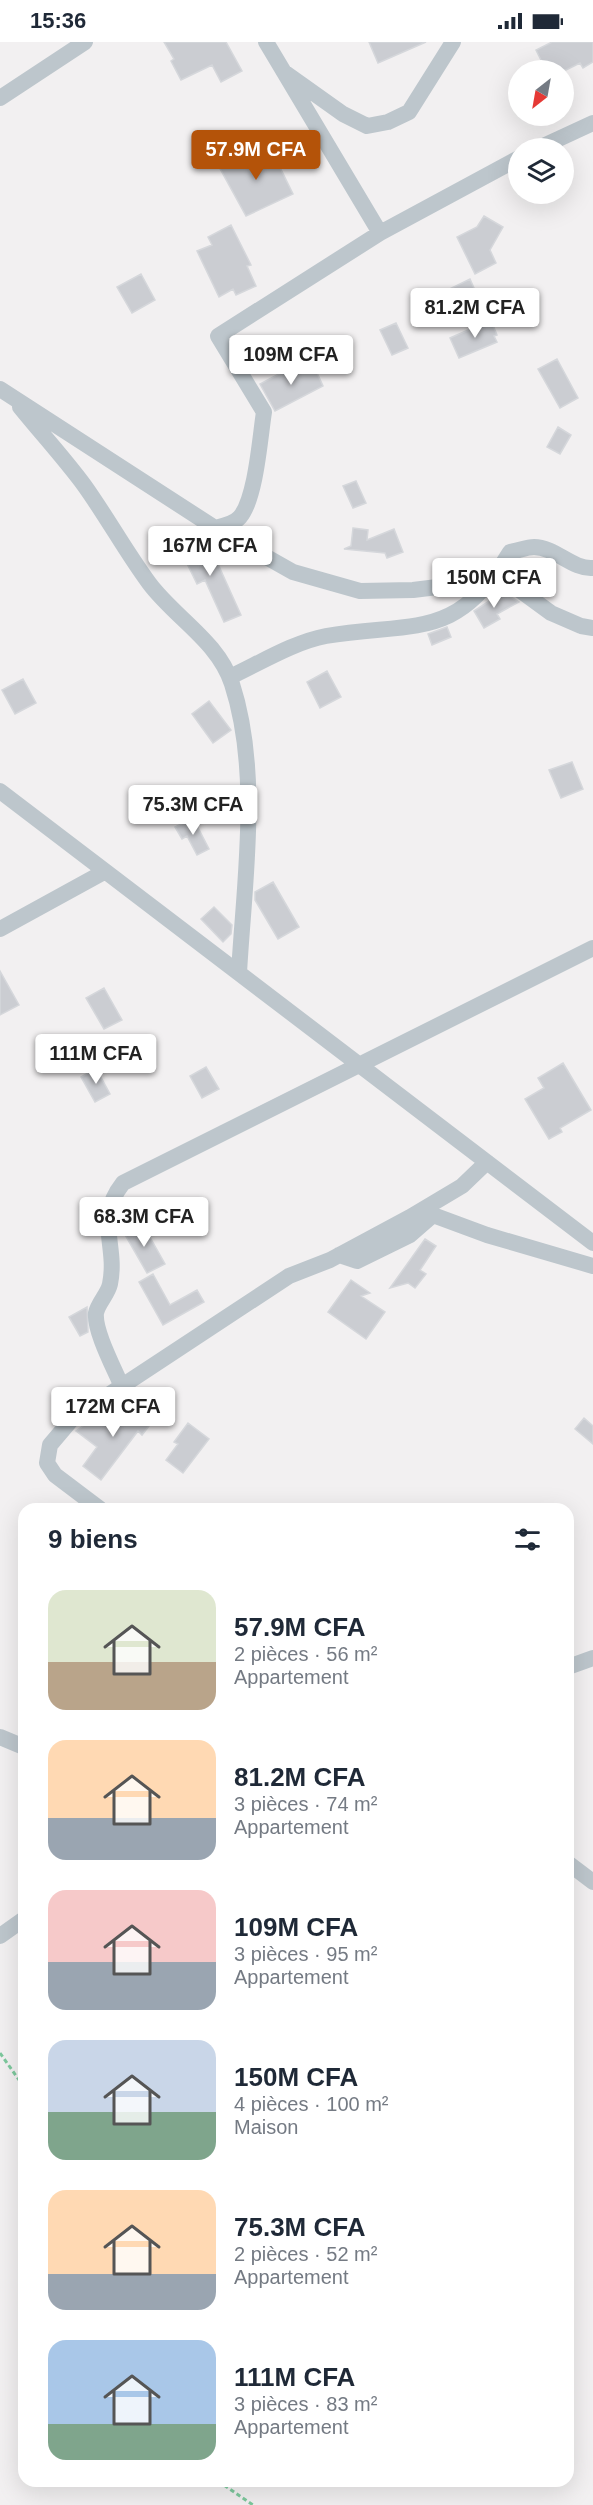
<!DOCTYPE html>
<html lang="fr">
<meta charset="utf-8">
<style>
:root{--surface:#fff;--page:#f6f6f7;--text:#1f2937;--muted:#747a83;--accent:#b45309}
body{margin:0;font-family:Arial,sans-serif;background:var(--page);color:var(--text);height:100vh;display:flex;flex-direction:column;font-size:22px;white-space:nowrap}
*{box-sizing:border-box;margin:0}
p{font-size:20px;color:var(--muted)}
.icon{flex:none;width:33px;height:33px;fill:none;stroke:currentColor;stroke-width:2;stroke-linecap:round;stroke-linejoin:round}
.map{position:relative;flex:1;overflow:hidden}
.details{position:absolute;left:18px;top:1461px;width:556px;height:984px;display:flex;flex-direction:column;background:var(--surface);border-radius:18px;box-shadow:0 6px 24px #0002}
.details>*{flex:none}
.needle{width:39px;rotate:211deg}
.tools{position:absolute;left:508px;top:18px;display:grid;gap:12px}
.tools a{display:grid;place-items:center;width:66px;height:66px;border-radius:50%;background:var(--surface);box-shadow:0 6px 24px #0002;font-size:30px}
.price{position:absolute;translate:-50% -51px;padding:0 14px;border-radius:6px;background:#fff;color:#222;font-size:20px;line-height:39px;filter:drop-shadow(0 2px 3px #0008)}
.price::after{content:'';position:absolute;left:50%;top:36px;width:18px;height:14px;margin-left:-9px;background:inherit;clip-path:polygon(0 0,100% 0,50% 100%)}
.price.on{background:var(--accent);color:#fff}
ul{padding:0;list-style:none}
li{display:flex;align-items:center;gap:18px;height:150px;padding:0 30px}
li span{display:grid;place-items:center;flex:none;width:168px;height:120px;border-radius:18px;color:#555}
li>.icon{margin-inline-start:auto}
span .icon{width:72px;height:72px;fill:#fffc;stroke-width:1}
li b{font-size:26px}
h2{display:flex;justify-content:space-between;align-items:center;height:72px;padding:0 30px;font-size:26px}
.status{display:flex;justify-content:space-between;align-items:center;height:42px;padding:0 30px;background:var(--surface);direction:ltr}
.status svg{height:16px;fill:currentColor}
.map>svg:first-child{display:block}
.building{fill:#cbcdd2;stroke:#d5d7db;stroke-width:1.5}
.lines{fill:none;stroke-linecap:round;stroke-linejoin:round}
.path{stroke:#7dc89d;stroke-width:3;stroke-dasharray:4.5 3;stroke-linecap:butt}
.minor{stroke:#bdc6cc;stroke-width:16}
</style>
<div class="status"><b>15:36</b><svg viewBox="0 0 49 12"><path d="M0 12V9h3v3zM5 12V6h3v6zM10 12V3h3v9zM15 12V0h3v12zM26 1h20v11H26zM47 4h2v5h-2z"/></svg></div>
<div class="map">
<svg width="593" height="2463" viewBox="0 0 593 2463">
<rect width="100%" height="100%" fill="#f2f0f1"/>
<path class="building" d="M164 0H226L242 29 221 40 212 23 181 38 171 19 174 17Z
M369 0H426L378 21Z
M552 0H593V20L583 26 580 21 566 28H546L536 8Z
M271 107 293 152 246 174 218 123 242 110 247 118Z
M484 174 503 185 490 208 496 221 475 232 457 195 477 185Z
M231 183 251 223 247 224 256 244 236 253 233 247 219 255 197 209 212 203 208 195Z
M141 232 155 258 132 271 117 245Z
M470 237 478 255 441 273 433 255Z
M491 278 497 293 494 294 497 300 459 316 450 296Z
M396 281 408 306 392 313 380 288Z
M557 317 578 356 560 366 538 327Z
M313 322 323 344 275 369 260 342 286 328 288 333Z
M558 385 571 393 560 412 547 405Z
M356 439 366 461 353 466 343 444Z
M353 486 368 488 367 498 394 487 403 510 387 516 385 511 344 507 351 504Z
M199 493 213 521 217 520 241 573 224 580 205 538 197 542 178 503Z
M503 550 519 560 497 572 500 577 484 586 474 569Z
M447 585 451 595 432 603 428 592Z
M327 629 341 655 320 666 307 640Z
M23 637 36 661 15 672 2 648Z
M209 659 231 688 213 701 192 672Z
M572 720 583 747 561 756 549 728Z
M193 776 209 807 197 813 187 794 182 797 175 785Z
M273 840 299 885 278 897 255 858V850Z
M214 865 232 883 231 892 223 900 201 877Z
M0 929 19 963 0 973Z
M104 946 122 978 104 987 86 956Z
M563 1021 591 1068 560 1086 562 1090 549 1097 525 1057 544 1046 538 1036Z
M206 1025 219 1047 202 1056 190 1034Z
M96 1026 110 1052 95 1060 81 1035Z
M142 1181 165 1222 147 1231 124 1191Z
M425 1197 436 1204 420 1228 426 1232 415 1246 408 1241 390 1246Z
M153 1232 170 1263 197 1248 204 1260 163 1283 139 1240Z
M351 1238 370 1251 361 1254 385 1270 366 1297 328 1270Z
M87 1265 88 1290 80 1294 69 1275Z
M137 1361 156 1375 142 1393 138 1389 101 1438 83 1424 97 1405 76 1389 98 1373 101 1375 105 1370 121 1382Z
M584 1376 593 1384V1402L575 1387Z
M188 1381 209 1397 183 1431 166 1418 178 1402 174 1400Z"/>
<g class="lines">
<path class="path" d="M0 2011 24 2045
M218 2439 253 2463"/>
<path class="minor" d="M266 0 380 191
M284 30 343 72 367 84 388 80 409 70 453 0
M0 56 85 0
M539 106 593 81
M0 347 215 486 293 530 360 549 413 548 494 538 510 541 551 571 581 584 593 586
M20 365C41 391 64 416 84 443 107 475 126 510 149 541 175 576 218 599 232 642 261 731 244 840 239 931
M215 486C224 484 234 482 240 475 256 456 260 395 264 370L218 294 380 191 519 116
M230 635C260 621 294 600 326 594 415 579 456 600 510 510 517 509 527 505 534 505 555 505 573 528 593 526
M0 749 593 1201
M0 887 104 830
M339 1213 357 1219 410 1193 433 1173 487 1193 593 1224
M122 1345C115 1328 94 1289 96 1271 98 1261 108 1252 110 1242 118 1202 94 1178 123 1141L593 906
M100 1467 55 1433 47 1421 50 1403 72 1377 289 1234 330 1218 410 1175 462 1144 487 1120
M568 1625 593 1616
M0 1695 24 1705
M568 1821 593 1840
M0 1894 24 1877"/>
</g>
</svg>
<div class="tools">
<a><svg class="needle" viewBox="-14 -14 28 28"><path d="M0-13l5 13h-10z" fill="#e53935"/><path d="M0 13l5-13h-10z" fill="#747a83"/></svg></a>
<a><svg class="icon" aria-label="layers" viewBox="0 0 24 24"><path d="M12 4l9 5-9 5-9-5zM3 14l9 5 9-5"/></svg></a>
</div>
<b class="price on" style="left:256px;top:139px">57.9M CFA</b>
<b class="price" style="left:475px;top:297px">81.2M CFA</b>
<b class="price" style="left:291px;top:344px">109M CFA</b>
<b class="price" style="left:210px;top:535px">167M CFA</b>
<b class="price" style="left:494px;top:567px">150M CFA</b>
<b class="price" style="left:193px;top:794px">75.3M CFA</b>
<b class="price" style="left:96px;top:1043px">111M CFA</b>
<b class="price" style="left:144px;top:1206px">68.3M CFA</b>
<b class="price" style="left:113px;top:1396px">172M CFA</b>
<section class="details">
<h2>9 biens<svg class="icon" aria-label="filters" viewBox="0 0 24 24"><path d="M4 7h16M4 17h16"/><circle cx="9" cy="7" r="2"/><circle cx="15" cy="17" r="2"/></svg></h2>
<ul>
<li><span style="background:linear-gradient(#dfe7d0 60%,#b9a48a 0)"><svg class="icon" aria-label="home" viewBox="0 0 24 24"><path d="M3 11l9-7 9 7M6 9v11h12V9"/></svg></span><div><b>57.9M CFA</b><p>2 pièces · 56 m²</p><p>Appartement</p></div></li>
<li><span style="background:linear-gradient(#ffd9b3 65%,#9aa5b1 0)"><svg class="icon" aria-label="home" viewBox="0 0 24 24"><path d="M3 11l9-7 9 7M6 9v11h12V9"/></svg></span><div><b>81.2M CFA</b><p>3 pièces · 74 m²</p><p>Appartement</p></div></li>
<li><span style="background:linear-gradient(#f6c9c9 60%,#9aa5b1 0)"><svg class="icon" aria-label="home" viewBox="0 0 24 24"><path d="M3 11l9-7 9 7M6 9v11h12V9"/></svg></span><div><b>109M CFA</b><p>3 pièces · 95 m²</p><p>Appartement</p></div></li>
<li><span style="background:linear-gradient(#c9d6e8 60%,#7fa58c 0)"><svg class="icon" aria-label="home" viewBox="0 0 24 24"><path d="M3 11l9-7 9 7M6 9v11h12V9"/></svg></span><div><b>150M CFA</b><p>4 pièces · 100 m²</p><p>Maison</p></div></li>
<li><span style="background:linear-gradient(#ffd9b3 70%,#9aa5b1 0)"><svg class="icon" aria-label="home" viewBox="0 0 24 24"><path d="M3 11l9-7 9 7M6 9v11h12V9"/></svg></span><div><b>75.3M CFA</b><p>2 pièces · 52 m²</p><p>Appartement</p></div></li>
<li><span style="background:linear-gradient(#a9c7e8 70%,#7fa58c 0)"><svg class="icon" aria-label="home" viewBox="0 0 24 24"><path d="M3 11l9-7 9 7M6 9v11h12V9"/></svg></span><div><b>111M CFA</b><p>3 pièces · 83 m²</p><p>Appartement</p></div></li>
</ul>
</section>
</div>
